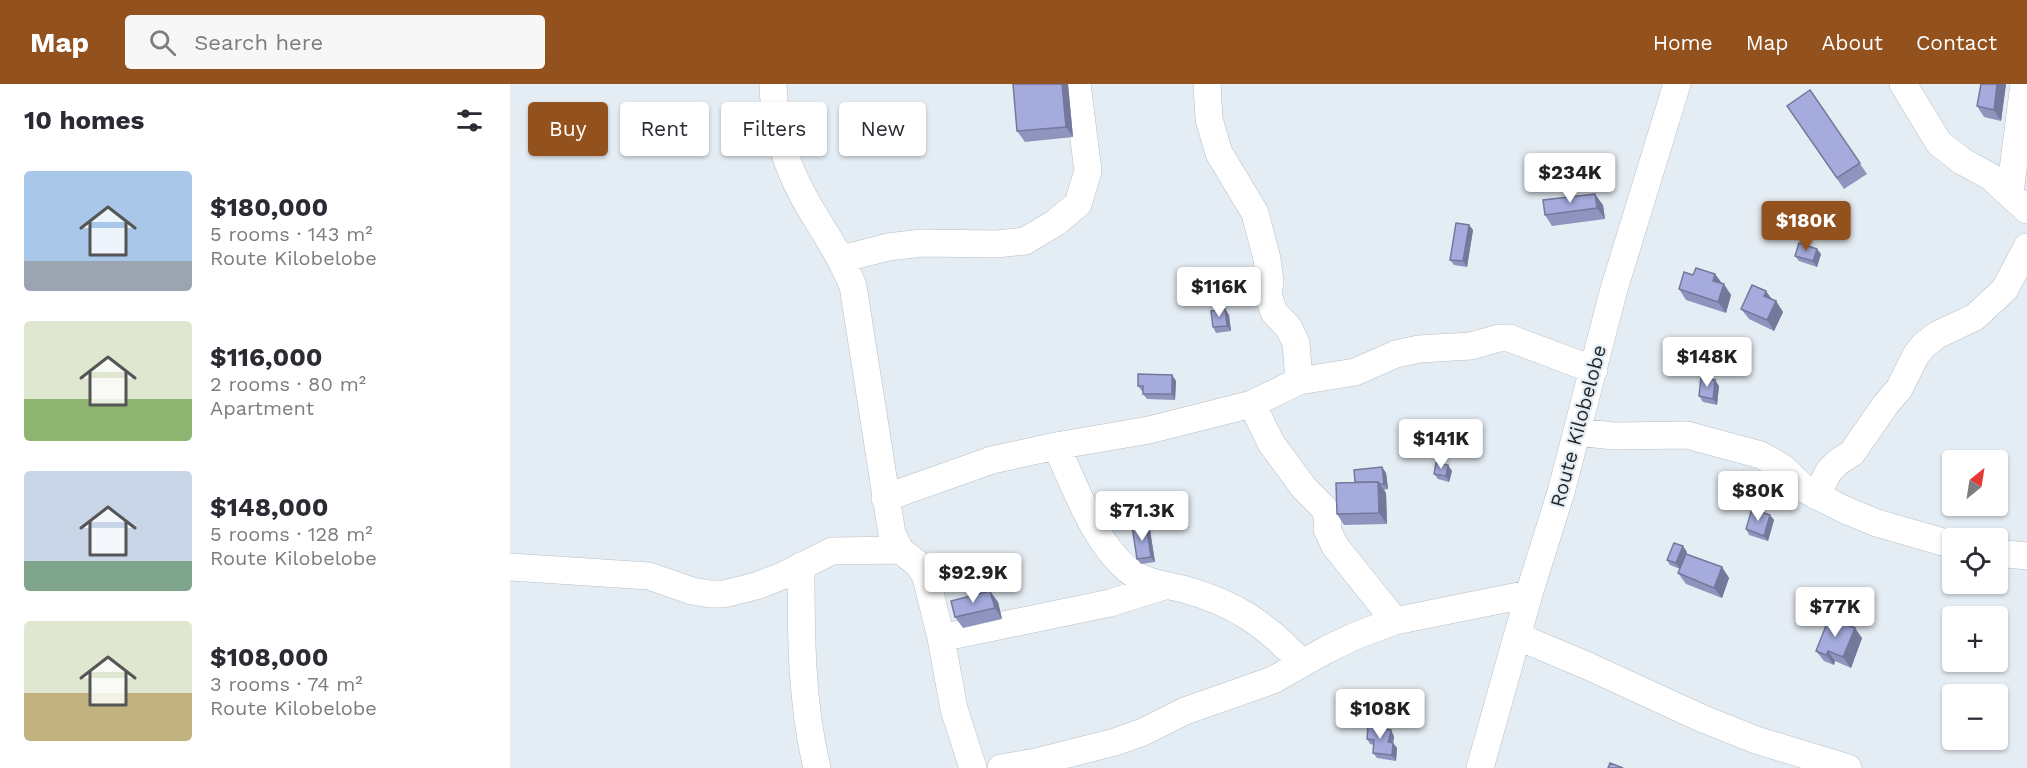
<!DOCTYPE html>
<meta charset="utf-8">
<style>
:root{--surface:#fff;--page:#f7f7f7;--text:#2b2b33;--muted:#7c7c81;--accent:#93511e}
body{margin:0;font-family:"Work Sans",sans-serif;background:var(--page);color:var(--text);height:100vh;display:flex;flex-direction:column;font-size:22px;white-space:nowrap}
*{box-sizing:border-box;margin:0}
p{font-size:20px;color:var(--muted)}
.icon{flex:none;width:33px;height:33px;fill:none;stroke:currentColor;stroke-width:2;stroke-linecap:round;stroke-linejoin:round}
.map{position:relative;flex:1;overflow:hidden}
.details{display:flex;flex-direction:column;background:var(--surface);width:510px}
.details>*{flex:none}
.guide{position:absolute;left:18px;top:18px;width:570px;height:54px;display:flex;gap:12px}
.needle{width:39px;rotate:30deg}
.fabs{position:absolute;left:1432px;top:366px;display:grid;gap:12px}
.fabs a{display:grid;place-items:center;width:66px;height:66px;border-radius:6px;background:var(--surface);box-shadow:0 2px 4px #0004;font-size:30px}
.price{position:absolute;translate:-50% -51px;padding:0 14px;border-radius:6px;background:#fff;color:#222;font-size:20px;line-height:39px;filter:drop-shadow(0 2px 3px #0008)}
.price::after{content:'';position:absolute;left:50%;top:36px;width:18px;height:14px;margin-left:-9px;background:inherit;clip-path:polygon(0 0,100% 0,50% 100%)}
.price.on{background:var(--accent);color:#fff}
ul{padding:0;list-style:none}
li{display:flex;align-items:center;gap:18px;height:150px;padding:0 24px}
li span{display:grid;place-items:center;flex:none;width:168px;height:120px;border-radius:6px;color:#555}
li>.icon{margin-inline-start:auto}
span .icon{width:72px;height:72px;fill:#fffc;stroke-width:1}
li b{font-size:26px}
h2{display:flex;justify-content:space-between;align-items:center;height:72px;padding:0 24px;font-size:26px}
.tag{padding:0 21px;border-radius:6px;background:var(--surface);box-shadow:0 2px 4px #0004;font-size:21px;line-height:54px}
.tag.on{background:var(--accent);color:#fff}
header{display:flex;align-items:center;gap:36px;box-sizing:border-box;height:84px;padding:0 30px;background:var(--accent);color:#fff}
header strong{font-size:28px}
nav{display:flex;gap:33px;margin-inline-start:auto;font-size:21px}
.search{width:420px;height:54px;background:var(--page);display:flex;align-items:center;gap:15px;box-sizing:border-box;padding:0 21px;border-radius:6px;color:var(--muted);font-size:22px}
main{display:flex;flex:1;min-height:0}
.map>svg:first-child{display:block}
.lines{fill:none;stroke-linecap:round;stroke-linejoin:round}
.minor-casing{stroke:#b7bfc5;stroke-width:28}
.minor{stroke:#fff;stroke-width:27}
.wall{fill:#8e94be}
.shaded-wall{fill:#74789b}
.building{fill:#a5acdd;stroke:#74789b;stroke-width:1.5}
.labels{text-anchor:middle;stroke-width:4.5;stroke-linejoin:round;paint-order:stroke}
.street-label{font-size:20px;fill:#26292b;stroke:#e5edf4}
</style>
<header>
<strong>Map</strong>
<div class="search"><svg class="icon" aria-label="search" viewBox="0 0 24 24"><circle cx="10" cy="10" r="6"/><path d="M15 15l6 6"/></svg>Search here</div>
<nav><a>Home</a><a>Map</a><a>About</a><a>Contact</a></nav>
</header>
<main>
<section class="details">
<h2>10 homes<svg class="icon" aria-label="filters" viewBox="0 0 24 24"><path d="M4 7h16M4 17h16"/><circle cx="9" cy="7" r="2"/><circle cx="15" cy="17" r="2"/></svg></h2>
<ul>
<li><span style="background:linear-gradient(#a9c7e8 75%,#9aa5b1 0)"><svg class="icon" aria-label="home" viewBox="0 0 24 24"><path d="M3 11l9-7 9 7M6 9v11h12V9"/></svg></span><div><b>$180,000</b><p>5 rooms · 143 m²</p><p>Route Kilobelobe</p></div></li>
<li><span style="background:linear-gradient(#dfe7d0 65%,#8fb573 0)"><svg class="icon" aria-label="home" viewBox="0 0 24 24"><path d="M3 11l9-7 9 7M6 9v11h12V9"/></svg></span><div><b>$116,000</b><p>2 rooms · 80 m²</p><p>Apartment</p></div></li>
<li><span style="background:linear-gradient(#c9d6e8 75%,#7fa58c 0)"><svg class="icon" aria-label="home" viewBox="0 0 24 24"><path d="M3 11l9-7 9 7M6 9v11h12V9"/></svg></span><div><b>$148,000</b><p>5 rooms · 128 m²</p><p>Route Kilobelobe</p></div></li>
<li><span style="background:linear-gradient(#dfe7d0 60%,#c2b280 0)"><svg class="icon" aria-label="home" viewBox="0 0 24 24"><path d="M3 11l9-7 9 7M6 9v11h12V9"/></svg></span><div><b>$108,000</b><p>3 rooms · 74 m²</p><p>Route Kilobelobe</p></div></li>
</ul>
</section>
<div class="map">
<svg width="1517" height="684" viewBox="0 0 1517 684">
<rect width="100%" height="100%" fill="#e5edf4"/>
<g class="lines">
<g class="minor-casing">
<path id="minor" d="M263 0C264 45 277 86 300 124 316 151 331 172 343 202L382 450 390 466 409 481 416 493 431 554 444 625 463 684
M697 0 699 35 709 69 745 129 757 175 760 197 758 209 761 220 764 228 779 244 786 259 789 297
M1393 0 1429 59 1452 77 1481 93 1517 126
M1500 109 1514 0
M332 175 378 163 412 159 487 160 515 157 545 139 568 120 578 87 567 0
M742 320 761 359 794 404 814 424 818 435 817 445 825 462 885 537
M1067 348 1104 352 1177 351 1251 371 1273 384 1296 406 1335 426 1367 439 1443 461
M546 362C565 401 583 456 617 485 634 499 653 500 673 505 725 519 755 540 792 579
M1306 412 1319 387 1328 378 1342 369 1376 320 1389 305 1406 271 1414 261 1427 251 1465 233 1495 205 1517 163
M375 414 482 376 546 362 639 346 742 320 789 297 845 288 886 270 909 265 961 262 989 254H999L1084 286
M1488 469 1517 472
M291 482C291 550 291 618 307 684
M0 483 139 492 182 507 200 510H214L246 502 272 492 322 467 390 466
M1009 553 1078 582 1191 634 1246 656 1338 684
M431 554 600 519 654 502
M491 684 526 678 605 658 633 648 675 627 763 596 816 566 845 552 885 537 1019 510
M970 684 1019 510 1051 408 1104 205 1167 0"/>
</g>
<use href="#minor" class="minor"/>
</g>
<path class="wall" d="M503 0H558L563 53 515 58 507 47Z
M1471 0H1496L1491 37 1474 33 1467 22Z
M1300 6 1357 90 1334 105 1277 22Z
M1093 121 1095 135 1042 142 1035 131Z
M959 141 963 146 957 183 944 181 940 176Z
M1311 170 1307 183 1289 177 1285 172Z
M1205 190 1221 211 1216 229 1176 216 1169 205 1183 191Z
M1262 216 1266 217 1273 228 1264 247 1239 235 1231 225Z
M715 225 719 231 721 247 706 249 703 243Z
M662 291 666 297 665 316 637 315 633 310V307H632L628 302Z
M1209 302 1207 321 1193 318 1189 312Z
M872 383 876 389 878 405 874 406 876 409 877 440 834 441 827 430 845 398Z
M942 387 939 398 928 395 924 390Z
M1235 406 1255 410 1249 419 1239 412Z
M1260 431 1264 436 1258 457 1239 451 1236 445Z
M636 440 640 446 645 478 631 480 627 475Z
M1177 468 1176 470 1212 483 1219 494 1212 514 1176 500 1168 489 1170 485 1160 481 1157 476Z
M488 518 492 535 453 544 445 533Z
M1352 554 1341 584 1325 577 1324 581 1314 577 1306 567Z
M884 652 883 659 887 664 886 677 867 674 863 669 864 661 860 660 857 655Z"/>
<path class="shaded-wall" d="M552 0H558L563 53 556 43Z
M1487 0H1496L1491 37 1484 26Z
M1085 110 1093 121 1095 135 1087 124Z
M959 141 963 146 957 183 953 177Z
M1307 165 1311 170 1307 183 1303 177Z
M1205 190 1213 201 1203 197Z
M1214 200 1221 211 1216 229 1208 218Z
M1256 207 1264 218 1254 212Z
M1266 217 1273 228 1264 247 1257 236Z
M715 225 719 231 721 247 717 242Z
M662 291 666 297 665 316 662 310Z
M1205 296 1209 302 1207 321 1203 315Z
M938 381 942 387 939 398 936 392Z
M872 383 876 389 878 405 874 400Z
M868 398 876 409 877 440 869 429Z
M1251 405 1255 410 1249 419 1245 413Z
M1260 431 1264 436 1258 457 1254 452Z
M636 440 640 446 645 478 641 473Z
M1173 462 1177 468 1170 485 1166 479Z
M1212 483 1219 494 1212 514 1204 504Z
M480 507 488 518 492 535 485 524Z
M1345 544 1352 554 1341 584 1333 573Z
M1318 567 1325 577 1324 581 1316 571Z
M881 646 884 652 883 659 887 664 886 677 882 671 878 658Z"/>
<path class="building" d="M503 0H552L556 43 507 47Z
M1471 0H1487L1484 26 1467 22Z
M1300 6 1350 79 1327 94 1277 22Z
M1085 110 1087 124 1035 131 1033 116Z
M946 139 959 141 953 177 940 176Z
M1289 159 1307 165 1303 177 1285 172Z
M1186 184 1205 190 1203 197 1214 200 1208 218 1169 205 1174 188 1183 191Z
M1242 201 1256 207 1254 212 1266 217 1257 236 1231 225Z
M715 225 717 242 703 243 701 227Z
M628 290 662 291V310H633V302H628Z
M1191 294 1205 296 1203 315 1189 312Z
M926 379 938 381 936 392 924 390Z
M872 383 874 400H870L868 398H845L844 386Z
M868 398 869 429 827 430 826 399Z
M1240 398 1251 405 1245 413 1235 406Z
M1242 425 1260 431 1254 452 1236 445Z
M636 440 641 473 627 475 622 442Z
M1164 459 1173 462 1166 479 1157 476Z
M1176 470 1212 483 1204 504 1168 489Z
M480 507 485 524 445 533 441 517Z
M1319 534 1345 544 1333 573 1318 567 1316 571 1306 567Z
M858 642 881 646 878 658 883 659 882 671 863 669 864 656 857 655Z
M1100 679 1113 684H1098Z"/>
<g class="labels">
<g class="street-label">
<text transform="translate(1068 342) rotate(-75)" y="7">Route Kilobelobe</text>
</g>
</g>
</svg>
<div class="fabs">
<a><svg class="needle" viewBox="-14 -14 28 28"><path d="M0-13l5 13h-10z" fill="#e53935"/><path d="M0 13l5-13h-10z" fill="#7c7c81"/></svg></a>
<a><svg class="icon" aria-label="locate" viewBox="0 0 24 24"><circle cx="12" cy="12" r="6"/><path d="M12 2v4M12 18v4M2 12h4M18 12h4"/></svg></a>
<a>+</a>
<a>−</a>
</div>
<b class="price" style="left:1060px;top:120px">$234K</b>
<b class="price on" style="left:1296px;top:168px">$180K</b>
<b class="price" style="left:709px;top:234px">$116K</b>
<b class="price" style="left:1197px;top:304px">$148K</b>
<b class="price" style="left:931px;top:386px">$141K</b>
<b class="price" style="left:1248px;top:438px">$80K</b>
<b class="price" style="left:632px;top:458px">$71.3K</b>
<b class="price" style="left:463px;top:520px">$92.9K</b>
<b class="price" style="left:1325px;top:554px">$77K</b>
<b class="price" style="left:870px;top:656px">$108K</b>
<div class="guide">
<a class="tag on">Buy</a>
<a class="tag">Rent</a>
<a class="tag">Filters</a>
<a class="tag">New</a>
</div>
</div>
</main>
